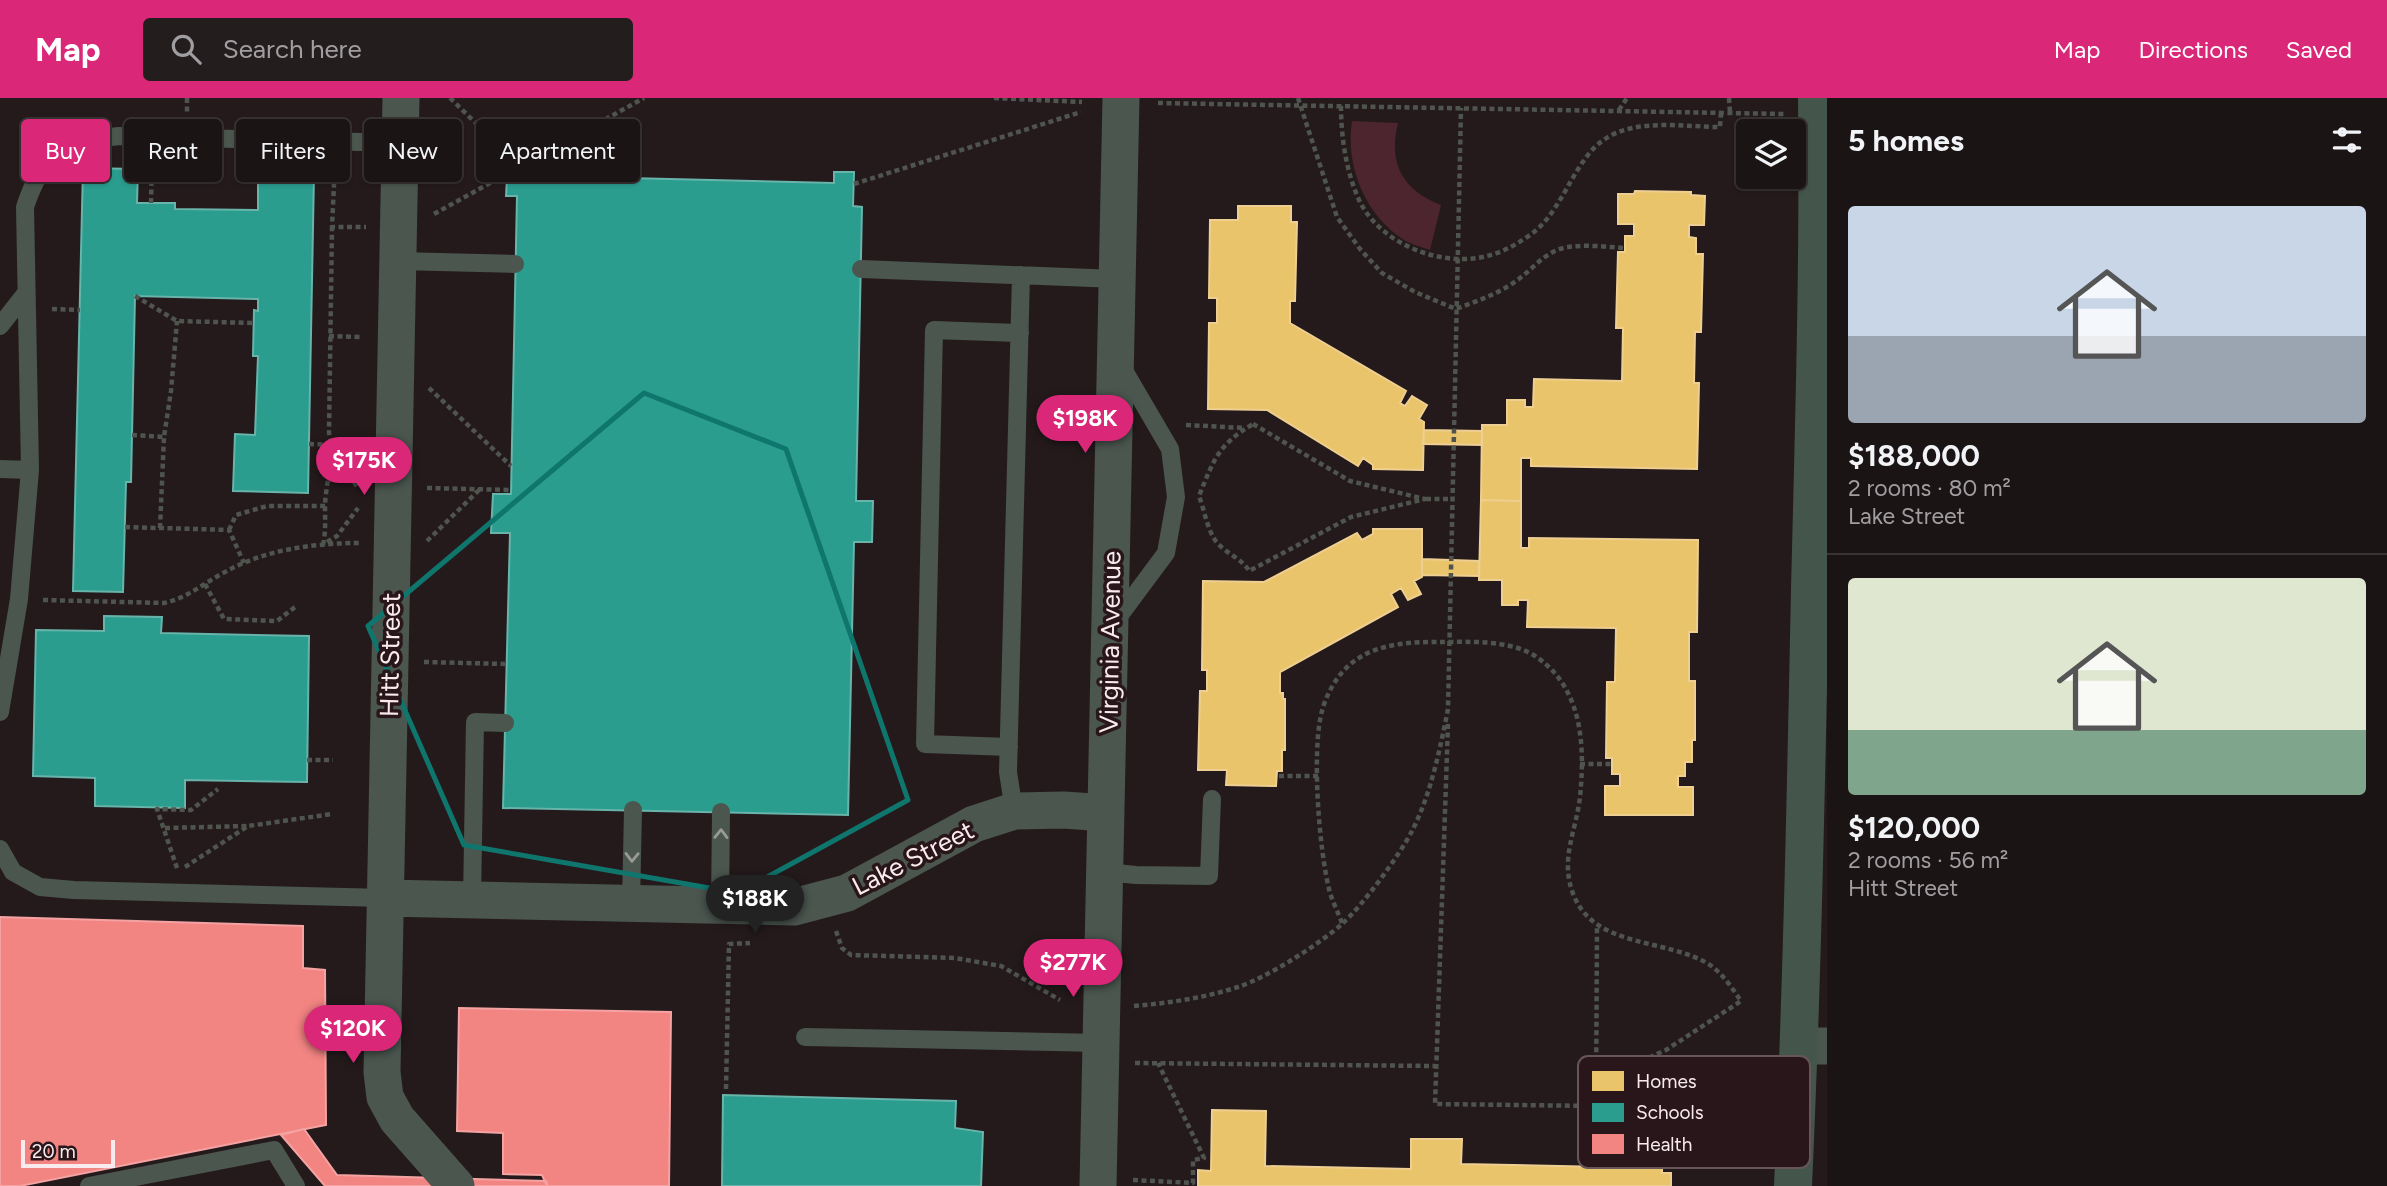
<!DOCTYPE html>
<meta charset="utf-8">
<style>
:root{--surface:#1b1415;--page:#241d1e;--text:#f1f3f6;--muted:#a09ea0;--line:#393334;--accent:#db2777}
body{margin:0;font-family:Figtree,sans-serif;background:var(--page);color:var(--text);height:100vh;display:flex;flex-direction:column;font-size:26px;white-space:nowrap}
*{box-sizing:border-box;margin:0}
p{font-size:23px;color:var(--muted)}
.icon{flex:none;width:38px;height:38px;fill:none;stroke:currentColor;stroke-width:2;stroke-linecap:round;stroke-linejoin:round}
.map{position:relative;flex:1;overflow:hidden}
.side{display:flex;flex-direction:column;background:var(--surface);width:560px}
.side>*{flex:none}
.top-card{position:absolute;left:21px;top:21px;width:665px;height:63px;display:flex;gap:14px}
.controls{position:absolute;left:1736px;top:21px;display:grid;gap:14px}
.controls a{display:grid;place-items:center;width:70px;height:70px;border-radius:7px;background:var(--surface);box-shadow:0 2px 5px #0004,0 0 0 2px var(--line);font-size:35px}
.scale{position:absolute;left:21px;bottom:18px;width:94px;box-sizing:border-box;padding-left:7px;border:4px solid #f8eaed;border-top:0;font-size:19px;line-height:24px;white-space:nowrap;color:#f8eaed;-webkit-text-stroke:5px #28161a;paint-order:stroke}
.price{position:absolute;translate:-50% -60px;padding:0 16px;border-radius:24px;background:var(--accent);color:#fff;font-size:23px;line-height:46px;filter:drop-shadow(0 2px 4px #0008)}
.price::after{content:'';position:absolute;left:50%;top:42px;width:21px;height:16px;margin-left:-10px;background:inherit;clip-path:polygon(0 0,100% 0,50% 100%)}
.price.active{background:#222;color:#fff}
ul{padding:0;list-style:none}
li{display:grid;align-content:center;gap:14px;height:371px;padding:0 21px}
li+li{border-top:2px solid var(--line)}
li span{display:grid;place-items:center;height:217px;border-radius:7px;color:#555}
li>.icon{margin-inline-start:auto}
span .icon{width:126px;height:126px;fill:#fffc;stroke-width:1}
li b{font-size:30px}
h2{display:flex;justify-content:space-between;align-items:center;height:84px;padding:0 21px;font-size:30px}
.pill{padding:0 24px;border-radius:7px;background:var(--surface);box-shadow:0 2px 5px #0004,0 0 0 2px var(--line);font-size:24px;line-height:63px}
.pill.active{background:var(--accent);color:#fff}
header{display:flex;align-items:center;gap:42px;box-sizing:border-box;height:98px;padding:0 35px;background:var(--accent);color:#fff}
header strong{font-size:33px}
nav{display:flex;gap:38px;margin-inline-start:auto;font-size:24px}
.search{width:490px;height:63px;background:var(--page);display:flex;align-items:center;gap:18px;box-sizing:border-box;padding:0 24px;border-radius:7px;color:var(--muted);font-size:26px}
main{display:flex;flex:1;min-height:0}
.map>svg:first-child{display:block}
.green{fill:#4c252e}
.homes{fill:#e9c46a;stroke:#eecf91;stroke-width:2}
.schools{fill:#2a9d8f;stroke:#68b4ab;stroke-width:2}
.health{fill:#f28482;stroke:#f4a3a2;stroke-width:2}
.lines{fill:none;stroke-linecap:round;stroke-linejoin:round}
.path{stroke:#4f544f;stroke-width:4.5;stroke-dasharray:5 3.5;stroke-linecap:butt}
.lane{stroke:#4b564f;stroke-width:18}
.street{stroke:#4b564f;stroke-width:37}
.secondary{stroke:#44564c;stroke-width:38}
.oneway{stroke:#999996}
.marked{fill:none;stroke:#0f766e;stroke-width:5;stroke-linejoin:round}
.labels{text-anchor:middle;stroke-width:7;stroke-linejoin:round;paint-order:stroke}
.street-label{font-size:26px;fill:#f8eaed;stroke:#28161a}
.key{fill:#28161a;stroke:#665659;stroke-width:2}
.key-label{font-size:19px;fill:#f8eaed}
</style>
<header>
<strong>Map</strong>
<div class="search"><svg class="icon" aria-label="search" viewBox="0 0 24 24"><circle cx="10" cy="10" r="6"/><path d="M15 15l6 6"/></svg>Search here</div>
<nav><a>Map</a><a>Directions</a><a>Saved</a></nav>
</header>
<main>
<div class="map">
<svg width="1827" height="1088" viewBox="0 0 1827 1088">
<rect width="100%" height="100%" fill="#241a1c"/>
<path class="green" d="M1352 23 1398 25C1388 65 1402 92 1441 107L1430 152C1422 149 1412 147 1404 142 1365 117 1345 68 1352 23Z"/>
<path class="homes" d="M1635 93 1691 94V97L1705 98 1704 127H1689V139L1696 140V156H1703L1701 234H1695L1694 285H1699L1697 371 1531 368V360H1521V403L1481 402 1482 327H1507V302H1525V309H1533L1534 281 1622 283 1623 230H1616L1618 154H1625V138H1634V126H1618V96H1634Z
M1238 108H1291V124H1297L1295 203H1290V225L1406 293 1400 305 1405 308 1412 298 1427 307 1419 321 1424 324 1423 372 1373 371V367L1363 360 1358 368 1267 312 1208 311 1209 225H1217V200H1209L1210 122H1238Z
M1424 332 1482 333V347L1423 346Z
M1481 402 1521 403V450H1529V440L1698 442 1697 534H1689V583H1695V642H1692V664H1685V678H1678V689H1693V717H1605V688H1620V676H1612V660H1606L1607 584H1615L1616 530 1527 529 1528 502H1518V507H1502V482H1479Z
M1373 431H1422V479L1414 483 1421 496 1408 502 1401 490 1391 496 1398 509 1280 574V595H1283V601H1285V652H1282V673H1277L1276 688 1226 687 1227 672H1198L1200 593H1207V572H1202L1203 483 1264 484 1357 435 1362 442 1373 436Z
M1422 461 1479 463V478L1422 477Z
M1212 1012 1266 1013 1265 1068 1411 1071V1041H1462L1461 1066 1606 1069 1607 1014 1663 1015 1662 1075H1671V1088H1198V1072L1211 1073Z"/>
<path class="schools" d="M527 67H544V78L834 85V74H854L853 108 862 109 856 403H873L872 444H854L848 717 503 710 510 435H491L493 396H511L517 98H506L507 80H527Z
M83 70 138 71 137 105H175V111L258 112V75L314 76 308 395 233 393 235 336 255 337 258 258H253L254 212 258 213V201L135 198 131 384H126L123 494 73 493Z
M104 518 162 519 161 535 309 538 307 684 185 682V710L95 708V680L33 678 36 532 104 533Z
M723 997 956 1003 955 1030 983 1034 981 1088H722Z"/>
<path class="health" d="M0 819 303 828V870L325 872 326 1027 20 1088H0Z
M459 910 671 914 669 1088H547L542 1077 503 1076V1035L457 1033Z
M304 1031 337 1077 546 1083 548 1088H325L281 1037Z"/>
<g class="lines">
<path class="path" d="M187 0V17
M450 0 519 67
M994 0 1082 4
M1298 0 1337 119 1360 151 1382 175 1415 194 1456 211C1477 203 1498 196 1516 183 1531 173 1542 157 1560 151 1580 145 1604 149 1625 150
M1729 0 1730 15
M1158 5 1784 16
M1341 8C1341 39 1346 73 1359 102 1380 146 1441 170 1487 158 1504 154 1521 144 1534 134 1564 110 1575 60 1605 41 1636 20 1685 29 1720 29L1721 15
M1619 12 1627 0
M338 68 334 86 332 129H366
M854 86 1081 14
M151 105 152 64
M434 116 644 0
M135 198 177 223 254 225
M52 211 80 212
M329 238 363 239
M429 290 511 368
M1253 326 1350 383 1425 401 1351 419 1249 473C1242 460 1224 455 1215 442 1207 430 1204 411 1199 398 1214 361 1218 347 1253 326Z
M1186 327 1245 330
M132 337 164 339 171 293 177 223
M309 346 361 348
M333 347 358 391
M427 390 511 392
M1426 401H1453
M125 429 229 432 244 465
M160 430 164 339
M229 432 236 417 267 408H325
M427 443 480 391
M327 444 337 438 358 410
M323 447C326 433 325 421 325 407 326 383 335 359 329 335L332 129
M205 486 224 521 277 523 295 509
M43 502 164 505C188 500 205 484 227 473 267 451 316 445 361 445
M424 564 507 566
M1448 626 1435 1006 1596 1008 1597 827
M307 662H333
M1580 666H1612
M1279 678H1318
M165 730 247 728
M185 769 248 728 332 716
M177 770 157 711 191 712 218 691
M1342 825C1338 814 1332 803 1329 791 1319 750 1312 657 1321 617 1325 598 1337 576 1353 564 1378 545 1410 544 1440 544 1470 544 1512 541 1538 560 1583 592 1585 649 1580 699 1576 734 1559 762 1574 798 1596 851 1668 840 1710 867 1723 876 1732 890 1741 903L1666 952 1597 983
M836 833 842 850 851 857 955 860 1001 868 1060 902
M1134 908C1169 905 1204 900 1238 889 1268 879 1318 847 1342 826 1363 807 1399 758 1412 733 1431 696 1440 651 1448 611L1461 10
M1135 965 1435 968
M726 991 729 846 750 845
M1133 1082 1193 1085V1062L1204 1060 1158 965"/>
<path class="lane" d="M398 163 515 166
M861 171 1117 181
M0 228 26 195
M0 371 30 372
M1114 525 1166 455 1176 399 1170 351 1122 269
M0 614 19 501 30 372 25 109C43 55 63 44 119 38L400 45
M1009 649 925 646 934 232 1020 235
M1014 713 1008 674 1021 177
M0 751 13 774 40 789 74 792 385 800
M1105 774 1136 777 1209 778 1212 701
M472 802 475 624 505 625
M631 805 633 712
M720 807 721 714
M805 939 1101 945
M89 1088 274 1052 296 1088"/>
<path class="street" d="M401 0 382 974 385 999 397 1021 456 1088
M385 800 794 809 847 795 974 726 1014 713 1064 712 1106 715
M1800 948H1827
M1098 1088 1121 0"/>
<path class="secondary" d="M1793 1088C1802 889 1806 691 1810 492 1814 328 1819 164 1817 0"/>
</g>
<defs><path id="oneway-chevron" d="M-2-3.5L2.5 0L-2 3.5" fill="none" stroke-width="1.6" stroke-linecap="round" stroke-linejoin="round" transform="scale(1.75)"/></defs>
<g class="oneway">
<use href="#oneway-chevron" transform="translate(721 736) rotate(-89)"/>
<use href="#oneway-chevron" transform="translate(632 759) rotate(91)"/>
</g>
<path class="marked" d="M644 295 786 351 908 702 738 795 464 747 368 528Z"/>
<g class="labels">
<g class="street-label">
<text transform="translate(1110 544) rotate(-89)" y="9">Virginia Avenue</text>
<text transform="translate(390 557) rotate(-89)" y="9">Hitt Street</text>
<text transform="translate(913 760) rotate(-27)" y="9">Lake Street</text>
</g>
</g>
<rect x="1578" y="958" width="232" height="112" rx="10" class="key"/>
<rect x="1592" y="973" width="32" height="20" fill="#e9c46a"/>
<rect x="1592" y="1005" width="32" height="19" fill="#2a9d8f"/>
<rect x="1592" y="1036" width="32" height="20" fill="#f28482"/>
<g class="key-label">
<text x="1636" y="990">Homes</text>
<text x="1636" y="1021">Schools</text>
<text x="1636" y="1053">Health</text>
</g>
</svg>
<div class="controls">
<a><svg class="icon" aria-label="layers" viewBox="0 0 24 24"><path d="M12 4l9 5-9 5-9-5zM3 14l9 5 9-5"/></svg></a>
</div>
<div class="scale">20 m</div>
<b class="price" style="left:1085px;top:357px">$198K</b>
<b class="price" style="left:364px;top:399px">$175K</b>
<b class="price active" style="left:755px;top:837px">$188K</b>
<b class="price" style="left:1073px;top:901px">$277K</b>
<b class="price" style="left:353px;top:967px">$120K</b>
<div class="top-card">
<a class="pill active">Buy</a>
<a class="pill">Rent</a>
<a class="pill">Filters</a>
<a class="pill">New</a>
<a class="pill">Apartment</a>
</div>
</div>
<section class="side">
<h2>5 homes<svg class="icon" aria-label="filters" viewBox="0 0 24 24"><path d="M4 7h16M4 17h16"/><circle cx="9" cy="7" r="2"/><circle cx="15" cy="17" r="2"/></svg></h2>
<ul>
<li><span style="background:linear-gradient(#c9d6e8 60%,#9aa5b1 0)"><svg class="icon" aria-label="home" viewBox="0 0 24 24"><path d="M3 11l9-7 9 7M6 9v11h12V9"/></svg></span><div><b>$188,000</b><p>2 rooms · 80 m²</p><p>Lake Street</p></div></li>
<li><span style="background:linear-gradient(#dfe7d0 70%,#7fa58c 0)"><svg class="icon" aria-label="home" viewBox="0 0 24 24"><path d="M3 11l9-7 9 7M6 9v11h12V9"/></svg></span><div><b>$120,000</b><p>2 rooms · 56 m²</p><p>Hitt Street</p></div></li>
</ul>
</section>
</main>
